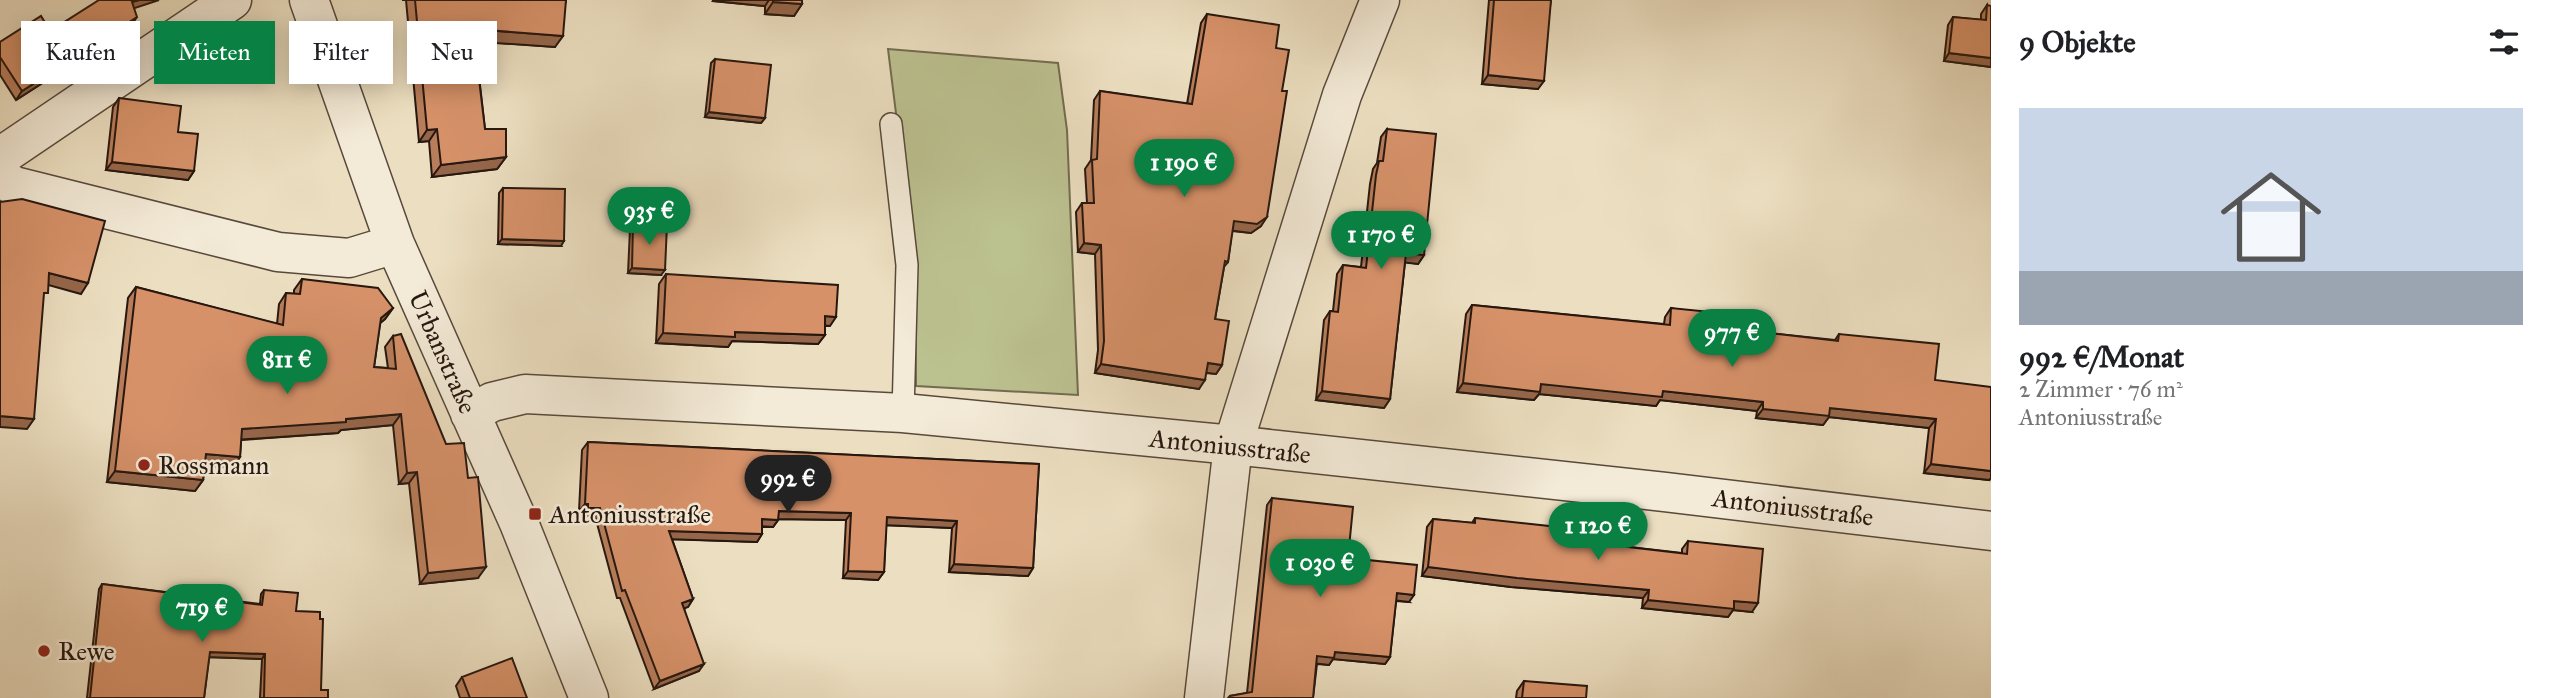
<!DOCTYPE html>
<html lang="de">
<meta charset="utf-8">
<style>
:root{--surface:#fff;--page:#f2f2f2;--text:#202124;--muted:#757577;--accent:#0b8043}
body{margin:0;font-family:"IM FELL Great Primer",serif;background:var(--page);color:var(--text);height:100vh;display:flex;flex-direction:column;font-size:26px;white-space:nowrap}
*{box-sizing:border-box;margin:0}
p{font-size:23px;color:var(--muted)}
.icon{flex:none;width:38px;height:38px;fill:none;stroke:currentColor;stroke-width:2;stroke-linecap:round;stroke-linejoin:round}
.map{position:relative;flex:1;overflow:hidden}
.sheet{display:flex;flex-direction:column;background:var(--surface);width:560px}
.sheet>*{flex:none}
.top-card{position:absolute;left:21px;top:21px;width:665px;height:63px;display:flex;gap:14px}
.price{position:absolute;translate:-50% -60px;padding:0 16px;border-radius:24px;background:var(--accent);color:#fff;font-size:23px;line-height:46px;filter:drop-shadow(0 2px 4px #0008)}
.price::after{content:'';position:absolute;left:50%;top:42px;width:21px;height:16px;margin-left:-10px;background:inherit;clip-path:polygon(0 0,100% 0,50% 100%)}
.price.selected{background:#222;color:#fff}
ul{padding:0;list-style:none}
li{display:grid;align-content:center;gap:14px;height:371px;padding:0 28px}
li span{display:grid;place-items:center;height:217px;border-radius:0px;color:#555}
li>.icon{margin-inline-start:auto}
span .icon{width:126px;height:126px;fill:#fffc;stroke-width:1}
li b{font-size:30px}
h2{display:flex;justify-content:space-between;align-items:center;height:84px;padding:0 28px;font-size:30px}
.tag{padding:0 24px;border-radius:0px;background:var(--surface);box-shadow:0 4px 18px #0003;font-size:24px;line-height:63px}
.tag.selected{background:var(--accent);color:#fff}
main{display:flex;flex:1;min-height:0}
.map>svg:first-child{display:block}
.green{fill:#bcc190;stroke:#726c50;stroke-width:2}
.lines{fill:none;stroke-linecap:round;stroke-linejoin:round}
.service-casing{stroke:#58493c;stroke-width:24}
.minor-casing{stroke:#58493c;stroke-width:41}
.service{stroke:#f3ead7;stroke-width:21}
.minor{stroke:#f3ead7;stroke-width:38}
.wall{fill:#b87d5a;stroke:#27170f;stroke-width:2}
.shaded-wall{fill:#96664a;stroke:#27170f;stroke-width:2}
.building{fill:#d69169;stroke:#27170f;stroke-width:2}
.poi-dot{fill:#8f2418;stroke:#f3ead7;stroke-width:2.5}
.labels{text-anchor:middle;stroke-width:5;stroke-linejoin:round;paint-order:stroke}
.street-label{font-size:26px;fill:#27170f;stroke:#f3ead7}
.poi-label{font-size:26px;fill:#27170f;stroke:#f3ead7;text-anchor:start}
</style>
<main>
<div class="map">
<svg width="1991" height="698" viewBox="0 0 1991 698">
<rect width="100%" height="100%" fill="#ecdfc1"/>
<filter id="stains"><feTurbulence type="fractalNoise" baseFrequency=".00286" numOctaves="4"/><feColorMatrix values="0 0 0 0 .2 0 0 0 0 .09 0 0 0 0 .02 0 0 0 .5 -.17"/></filter>
<radialGradient id="worn" r=".72"><stop offset=".6" stop-color="#630" stop-opacity="0"/><stop offset="1" stop-color="#630" stop-opacity=".3"/></radialGradient>
<path class="green" d="M888 49 1058 63 1067 130 1078 395 916 386 915 266Z"/>
<g class="lines">
<g class="service-casing">
<path id="service" d="M891 124 907 265 903 413"/>
</g>
<g class="minor-casing">
<path id="minor" d="M309 0 395 244 519 523 589 698
M0 157 232 0
M0 177 14 186 278 252 349 258 395 244
M470 414 492 402 525 394 903 413 1233 445 1665 492 1991 531
M1204 698 1233 445 1342 95 1380 0"/>
</g>
<use href="#service" class="service"/>
<use href="#minor" class="minor"/>
</g>
<path class="wall" d="M402 0H566L555 47 475 41 485 129 506 157 497 169 432 177 429 141 419 142 406 0Z
M713 0H802V4L794 16 765 14V6L713 1Z
M1489 0H1551L1538 89 1482 84Z
M1987 5 1991 67 1944 61 1948 25 1953 17 1981 20V14Z
M134 8 131 26 16 100 0 75V42L50 31Z
M1207 14 1276 48 1261 226 1251 233 1232 231 1228 262 1224 267 1215 319 1222 365 1216 374 1206 373 1199 389 1095 373 1098 350 1095 254 1078 252 1076 212 1082 203H1087L1085 169 1091 160 1094 100 1100 91 1187 104 1201 23Z
M715 59 765 118 761 123 705 117 711 63Z
M119 98 178 132 194 171 188 180 106 170 113 107Z
M1387 129 1424 255 1418 264 1405 262 1390 399 1384 408 1316 400 1324 320 1330 311H1333L1337 274 1343 265 1361 267 1370 184 1373 169 1377 163 1381 137Z
M503 188 561 246 498 244 499 193Z
M633 224 661 275 628 273 630 229Z
M666 274 830 326H825V335L818 344 732 341 728 347 656 343 659 284Z
M302 279 393 308 385 319 380 323 374 367 388 368 385 347 393 336 478 578 420 584 409 483 399 484 393 425 341 430 338 433 241 440 240 457 232 468 205 465 203 480 195 491 107 482 128 298 136 287 277 324 279 304 286 293 294 294V290Z
M1472 305 1664 324 1665 317 1671 308 1769 333 1835 340 1839 334 1935 380 1989 480 1924 473 1929 428 1829 417 1823 425 1756 418 1757 411 1660 400 1656 406 1539 394 1534 400 1457 392 1466 314Z
M588 442 1039 464 1033 568 1028 576 949 572 952 528 886 525 884 572 878 580 843 578 846 520 779 519 773 527H762V534L757 542 672 539 693 599 688 607 684 608 699 671 654 689 620 598H617L595 516H583V511H579L582 450Z
M1272 498 1348 558 1409 602 1396 601 1390 657 1385 664 1333 659 1329 665 1317 664 1313 698H1228L1230 696 1247 693 1267 505Z
M1475 518 1603 544 1682 553V549L1688 541 1752 612 1733 610 1728 617 1642 608 1643 598 1511 587 1422 576 1427 527 1433 519 1472 523Z
M102 584 260 604 261 594 264 590 296 611 321 690 328 698H260L262 659 209 657 204 698H87L99 589Z
M462 677 527 698H460L456 686Z
M1524 681 1586 698H1516L1517 691Z"/>
<path class="shaded-wall" d="M139 0H159L126 11 132 2Z
M714 0H769L765 6 713 1Z
M773 2 802 4 794 16 765 14Z
M137 17 131 26 16 100 22 91Z
M473 29 563 36 555 47 465 41Z
M1949 53 1991 58V67L1944 61Z
M1488 75 1544 81 1538 89 1482 84Z
M709 112 765 118 761 123 705 117Z
M437 129 429 141 419 142 427 130Z
M506 157 497 169 432 177 441 165Z
M112 162 194 171 188 180 106 170Z
M1267 217 1261 226 1251 233 1227 230 1234 221Z
M502 239 564 241 561 246 498 244Z
M1084 243 1101 245 1095 254 1078 252Z
M1406 253 1424 255 1418 264 1400 262Z
M632 268 665 270 661 275 628 273Z
M49 273 88 283 81 294 41 283Z
M393 308 385 319 373 329 381 318Z
M825 316 836 317 830 326 819 325Z
M735 332 825 335 818 344 732 341 728 347 656 343 663 333Z
M1208 363 1222 365 1216 374 1201 372Z
M1101 364 1205 380 1199 389 1095 373Z
M1463 383 1541 384 1663 391 1763 402 1757 411 1660 400 1656 406 1539 394 1534 400 1457 392Z
M1322 391 1390 399 1384 408 1316 400Z
M1830 408 1936 419 1929 428 1829 417 1823 425 1756 418 1763 409Z
M401 414 393 425 341 430 338 433 234 440 242 429Z
M0 416 34 419 27 429 0 427Z
M206 454 240 457 232 468 199 465Z
M1931 464 1991 471V478L1989 480 1924 473Z
M115 471 203 480 195 491 107 482Z
M417 472 409 483 399 484 407 473Z
M585 504H588L583 511H579Z
M588 508H600L595 516H583Z
M779 511 851 513 846 520 774 519Z
M887 517 957 521 952 528 881 525Z
M762 519 778 520 773 527 757 526Z
M669 531 762 534 757 542 664 539Z
M954 564 1033 568 1028 576 949 572Z
M486 567 478 578 420 584 428 573Z
M1428 567 1649 590 1643 598 1511 587 1422 576Z
M848 571 884 572 878 580 843 578Z
M1397 593 1414 595 1409 602 1392 600Z
M693 599 688 607 677 611 682 603Z
M1648 600 1734 601 1758 603 1752 612 1733 610 1728 617 1642 608Z
M210 652 265 654 262 659 206 657Z
M1335 652 1390 657 1385 664 1333 659 1329 665 1312 663 1317 656Z
M704 664 699 671 654 689 660 681Z"/>
<path class="building" d="M99 0H139L132 2 137 17 22 91 0 57V42L41 16 50 31Z
M415 0H566L563 36 473 29 485 129H506V157L441 165 437 129 427 130Z
M773 0H802V4L773 2Z
M1494 0H1551L1544 81 1488 75Z
M1987 5 1991 6V58L1949 53 1953 17 1986 20Z
M1207 14 1279 25 1276 48 1289 50 1282 91H1287L1267 217 1257 224 1234 221 1228 262 1225 261 1215 319 1229 321 1222 365 1208 363 1205 380 1101 364 1104 341 1101 245 1084 243 1082 203H1094L1092 160 1097 159 1100 91 1192 104Z
M715 59 771 65 765 118 709 112Z
M119 98 181 106 178 132 198 134 194 171 112 162Z
M1387 129 1436 134 1424 255 1406 253 1390 399 1322 391 1330 311 1338 312 1343 265 1366 268 1376 175 1379 161H1383Z
M503 188 565 189 564 241 502 239Z
M22 199 105 221 88 283 49 273 48 293H44L34 419 0 416V202Z
M633 224 667 225 665 270 632 268Z
M666 274 838 285 836 317 825 316V335L735 332V337L663 333Z
M302 279 378 288 393 308 381 318 374 367 396 369 393 336 401 334 446 444 464 443 468 478 478 477 486 567 428 573 417 472 407 473 401 414 346 419V422L242 429 240 457 206 454 203 480 115 471 136 287 283 325 286 293 300 294Z
M1472 305 1670 325 1671 308 1770 318 1769 333 1838 341 1839 334 1939 344 1935 380 1991 387V471L1931 464 1936 419 1830 408 1829 416 1763 409V402L1663 391 1662 397 1541 384 1540 392 1463 383Z
M588 442 1039 464 1033 568 954 564 957 521 887 517 884 572 848 571 851 513 779 511 778 520 762 519V534L669 531 693 599 682 603 704 664 660 681 625 590 622 591 600 508H588V504H585Z
M1272 498 1353 507 1348 558 1417 565 1414 595 1397 593 1390 657 1335 652 1334 658 1317 656 1313 698H1229L1230 696 1252 692Z
M1475 518 1604 532 1603 544 1687 554 1688 541 1763 549 1758 603 1734 601V609L1648 600 1649 590 1517 578 1428 567 1433 519 1475 523Z
M102 584 262 605 264 590 298 593 296 611 320 612V619H323L321 690H328V698H264L265 654 210 652 204 698H90Z
M512 658 527 698H470L462 677Z
M1524 681 1587 686 1586 698H1522Z"/>
<g class="poi-dot">
<circle cx="144" cy="465" r="7"/>
<rect x="528" y="507" width="14" height="14" rx="3.5"/>
<circle cx="44" cy="651" r="7"/>
</g>
<g class="labels">
<g class="street-label">
<text transform="translate(443 352) rotate(66)" y="9">Urbanstraße</text>
<text transform="translate(1230 446) rotate(6)" y="9">Antoniusstraße</text>
<text transform="translate(1793 507) rotate(7)" y="9">Antoniusstraße</text>
</g>
<g class="poi-label">
<text x="158" y="474">Rossmann</text>
<text x="549" y="523">Antoniusstraße</text>
<text x="58" y="660">Rewe</text>
</g>
</g>
<rect width="100%" height="100%" filter="url(#stains)"/>
<rect width="100%" height="100%" fill="url(#worn)"/>
</svg>
<b class="price" style="left:1184px;top:199px">1 190 €</b>
<b class="price" style="left:649px;top:247px">935 €</b>
<b class="price" style="left:1381px;top:271px">1 170 €</b>
<b class="price" style="left:1732px;top:369px">977 €</b>
<b class="price" style="left:287px;top:396px">811 €</b>
<b class="price selected" style="left:788px;top:515px">992 €</b>
<b class="price" style="left:1598px;top:562px">1 120 €</b>
<b class="price" style="left:1320px;top:599px">1 030 €</b>
<b class="price" style="left:202px;top:644px">719 €</b>
<div class="top-card">
<a class="tag">Kaufen</a>
<a class="tag selected">Mieten</a>
<a class="tag">Filter</a>
<a class="tag">Neu</a>
</div>
</div>
<section class="sheet">
<h2>9 Objekte<svg class="icon" aria-label="filters" viewBox="0 0 24 24"><path d="M4 7h16M4 17h16"/><circle cx="9" cy="7" r="2"/><circle cx="15" cy="17" r="2"/></svg></h2>
<ul>
<li><span style="background:linear-gradient(#c9d6e8 75%,#9aa5b1 0)"><svg class="icon" aria-label="home" viewBox="0 0 24 24"><path d="M3 11l9-7 9 7M6 9v11h12V9"/></svg></span><div><b>992 €/Monat</b><p>2 Zimmer · 76 m²</p><p>Antoniusstraße</p></div></li>
</ul>
</section>
</main>
